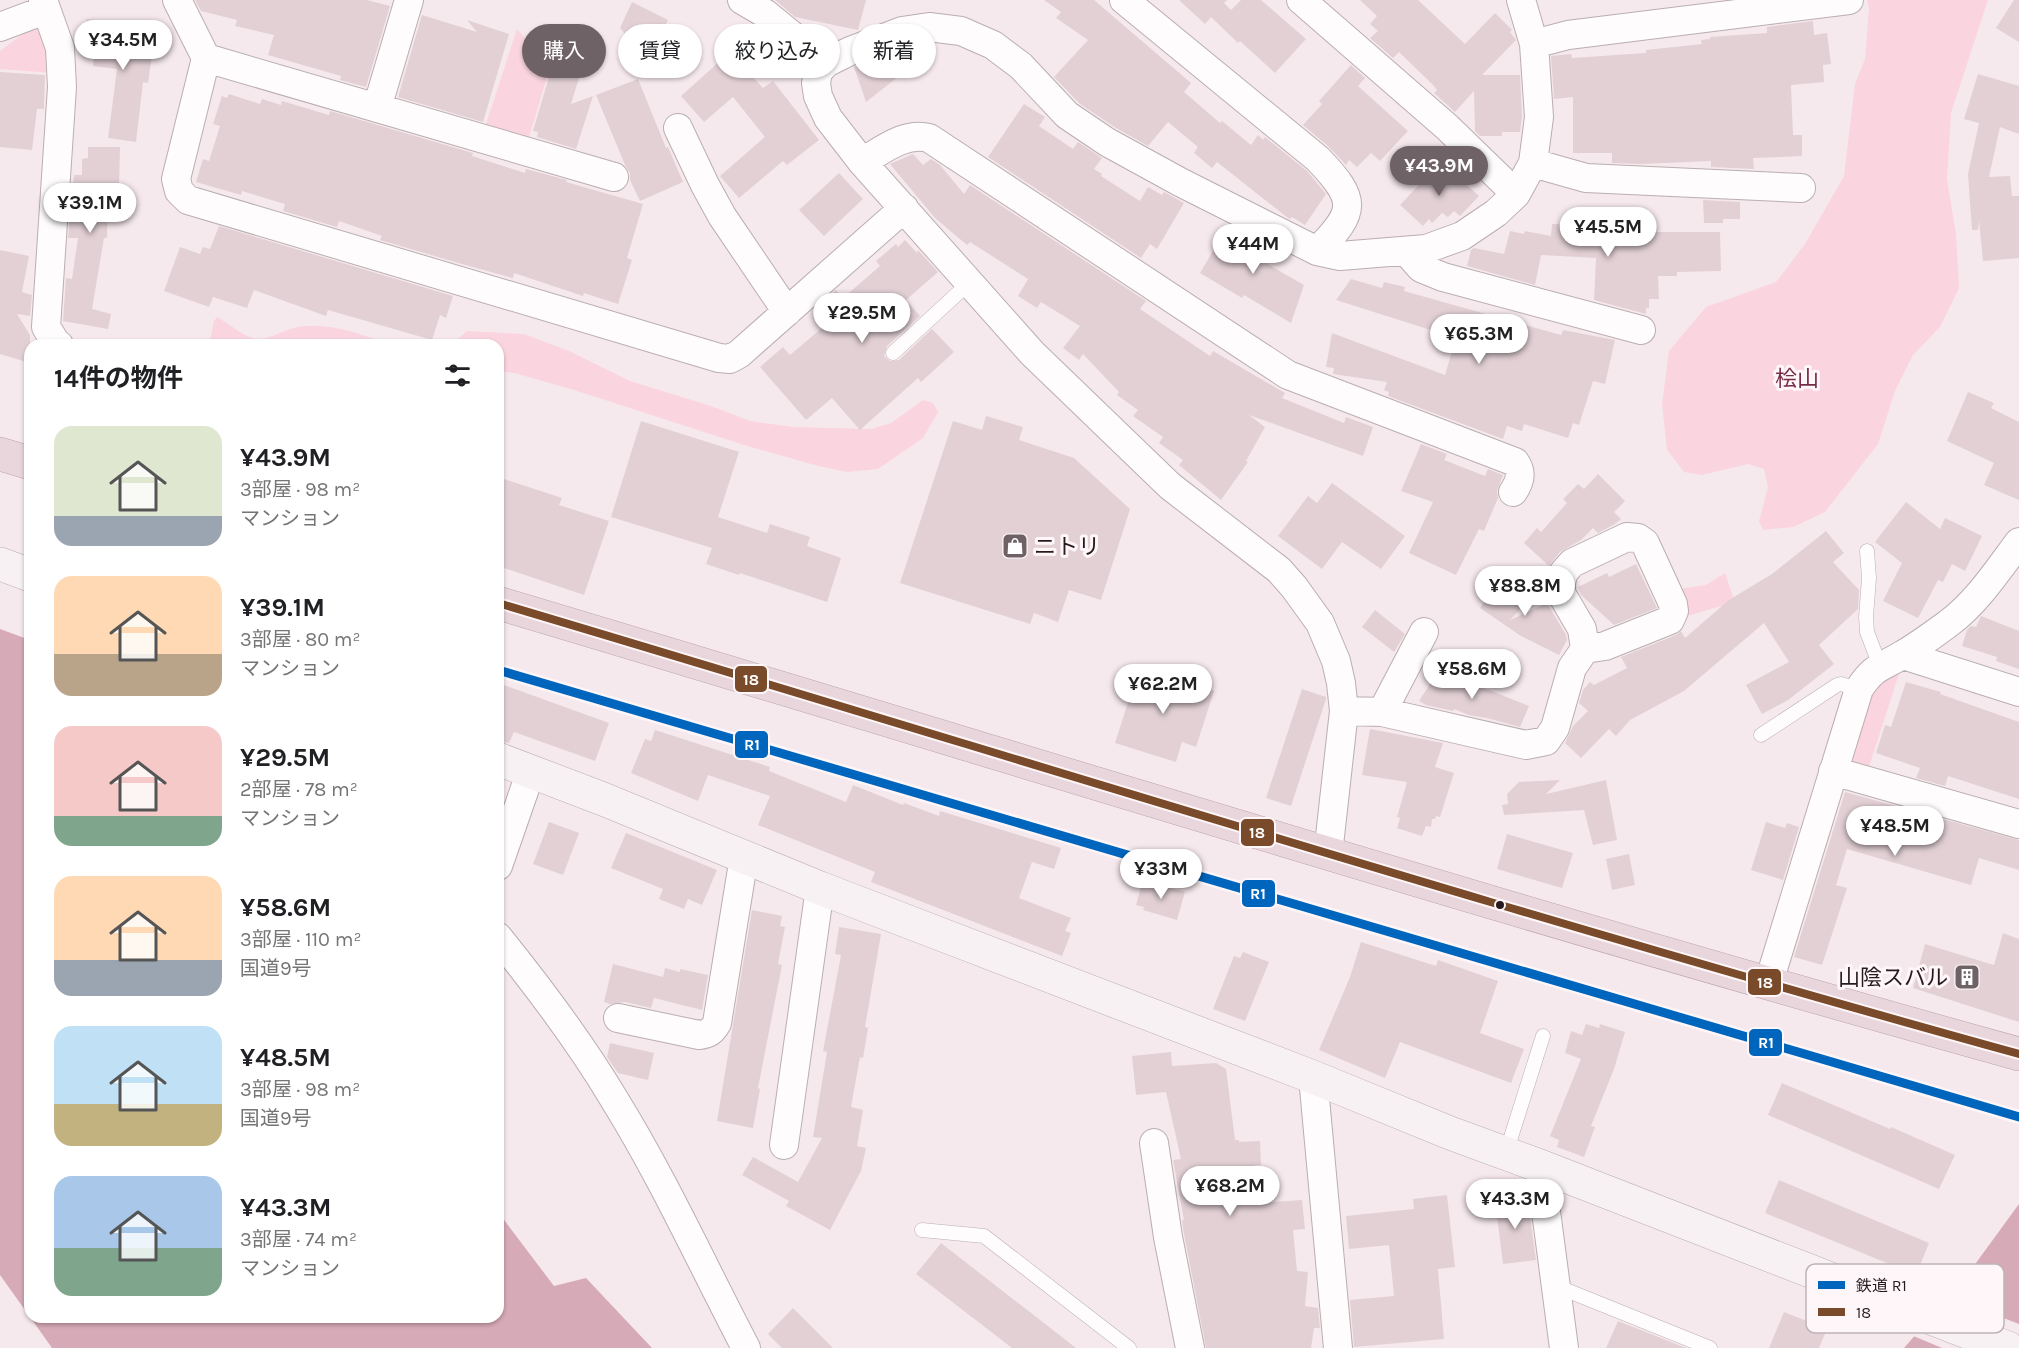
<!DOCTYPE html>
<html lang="ja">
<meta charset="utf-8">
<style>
:root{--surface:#fff;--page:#f6f6f6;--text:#202124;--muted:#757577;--accent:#6f6266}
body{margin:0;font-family:Karla,"Noto Sans JP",sans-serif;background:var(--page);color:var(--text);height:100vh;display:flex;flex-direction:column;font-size:22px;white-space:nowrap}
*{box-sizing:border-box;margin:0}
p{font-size:20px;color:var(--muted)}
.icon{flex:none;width:33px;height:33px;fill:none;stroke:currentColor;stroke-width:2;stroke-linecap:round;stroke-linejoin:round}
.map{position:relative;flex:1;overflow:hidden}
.sheet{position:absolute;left:24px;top:339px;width:480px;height:984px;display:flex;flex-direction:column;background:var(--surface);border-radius:18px;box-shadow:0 2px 4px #0004}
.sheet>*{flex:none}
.guide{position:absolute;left:522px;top:24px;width:570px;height:54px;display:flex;gap:12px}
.price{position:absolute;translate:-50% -51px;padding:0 14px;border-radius:21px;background:#fff;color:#222;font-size:20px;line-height:39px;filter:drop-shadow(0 2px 3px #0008)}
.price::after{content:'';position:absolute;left:50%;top:36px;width:18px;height:14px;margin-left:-9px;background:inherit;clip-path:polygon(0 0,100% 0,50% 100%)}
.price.on{background:var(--accent);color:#fff}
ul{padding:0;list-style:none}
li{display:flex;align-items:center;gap:18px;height:150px;padding:0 30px}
li span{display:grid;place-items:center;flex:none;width:168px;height:120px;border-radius:18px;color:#555}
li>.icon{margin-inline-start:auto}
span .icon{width:72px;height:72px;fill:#fffc;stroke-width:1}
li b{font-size:26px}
h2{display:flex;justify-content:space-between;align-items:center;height:72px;padding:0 30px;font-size:26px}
.chip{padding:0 21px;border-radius:27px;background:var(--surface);box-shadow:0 2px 4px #0004;font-size:21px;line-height:54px}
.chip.on{background:var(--accent);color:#fff}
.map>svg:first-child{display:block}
.green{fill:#fad5df}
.water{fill:#d7aab7}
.pier{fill:#f6e9ed}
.building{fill:#e2d0d5}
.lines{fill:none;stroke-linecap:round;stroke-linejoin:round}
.lane-casing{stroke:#baaeb2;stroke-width:15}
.street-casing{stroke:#baaeb2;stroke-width:30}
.secondary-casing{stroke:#baaeb2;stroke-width:34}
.highway-casing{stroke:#bba3ab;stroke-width:34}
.lane{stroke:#fefcfc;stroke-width:14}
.street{stroke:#fefcfc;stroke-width:28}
.secondary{stroke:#f7f1f3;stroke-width:33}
.highway{stroke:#e9d6dd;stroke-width:33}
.bus-1-casing{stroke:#fef6f8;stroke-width:12}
.bus-1{stroke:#7a4b2a;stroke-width:8}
.rail-1-casing{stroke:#fef6f8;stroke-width:14}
.rail-1{stroke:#0065bd;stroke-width:9}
.bus-dot{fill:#271a1e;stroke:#fef6f8;stroke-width:2}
.labels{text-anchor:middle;stroke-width:6;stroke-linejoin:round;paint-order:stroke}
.park-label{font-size:22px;fill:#752c47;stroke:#fef6f8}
.poi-label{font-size:22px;fill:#271a1e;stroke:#fef6f8;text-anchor:start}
.key{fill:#fef6f8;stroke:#beb4b7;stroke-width:1.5}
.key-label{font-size:16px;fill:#271a1e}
.line-badge{stroke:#fef6f8;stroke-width:2}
.badge-label{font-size:16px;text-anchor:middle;font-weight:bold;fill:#fff}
</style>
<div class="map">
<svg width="2019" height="1348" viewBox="0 0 2019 1348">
<rect width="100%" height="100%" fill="#f6e9ed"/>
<path class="green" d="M1867 0H1988L1951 113 1947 179 1956 234 1959 288 1940 327 1913 355 1895 391 1878 444 1825 512 1793 527 1763 530 1759 521 1768 487 1764 469 1748 464 1702 475 1684 472 1667 450 1662 404 1669 351 1706 307 1776 282 1805 244 1844 176 1855 84 1865 59 1869 8Z
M32 27 42 30 51 73 0 69V51Z
M517 29 550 67 528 141 485 127Z
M217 317C229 323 244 338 258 339 271 339 285 329 298 327 331 322 360 334 390 345H209L214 321Z
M467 331 524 334 569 351 630 381 711 406 750 421 794 427 871 429 891 423 923 400 933 403 938 412 923 438 878 469 847 472 818 466 744 445 571 389 514 373 498 371V345H451Z
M1725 573 1735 602 1684 617 1678 589 1706 585Z
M1900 671 1867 773 1846 765 1877 680Z"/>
<path class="water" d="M0 629 30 640V1317L0 1275Z
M2019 1204V1348H1904L1965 1278Z
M498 1212 554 1286 586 1278 652 1348H52L30 1317H498Z"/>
<path class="pier" d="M1946 1296 2019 1324V1348H1942L1911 1335Z"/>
<path class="building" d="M195 0H367L390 6 366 87 340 80 341 76 268 55 274 35 235 26 237 20 201 11Z
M775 0H866L858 30 795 17Z
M1044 0H1094L1191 83 1184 92 1220 123 1222 121 1251 145 1258 135 1263 140 1265 137 1307 171 1326 194 1305 225 1292 217 1290 219 1288 218 1217 162 1212 168 1194 153 1198 147 1168 122 1148 146 1116 128 1080 104 1054 77 1088 40 1056 18 1061 12Z
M1179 0H1227L1224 3 1231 10 1241 0H1261L1306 39 1275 73 1240 41 1238 43 1211 17 1205 24Z
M1360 0H1418L1465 44 1495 13 1512 30 1510 32 1516 40 1482 75H1520L1522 116 1520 132H1502V136H1480L1475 131 1474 91 1455 112 1434 93 1437 90 1433 85 1399 52 1393 58 1370 38 1378 31 1370 24 1377 16Z
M2014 0H2019V42L1996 28Z
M632 2 668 20 653 51 631 41 620 28Z
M422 15 477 32 467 20 509 34 483 122 398 97Z
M87 19 124 23 123 30 155 34 148 83 143 82 136 142 108 138 117 69 93 66 95 42 84 41Z
M1813 21 1814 35 1827 33 1831 64 1823 65 1824 82 1791 85 1793 135H1802V156L1753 158 1754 169 1711 167V161L1641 164 1612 163V153H1573V97L1554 99 1551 56 1571 54 1572 58 1646 53V50L1702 44 1701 40 1710 39V37L1767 33V27Z
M901 49H908L913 65 866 102 854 67Z
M730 52 763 88 773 81 819 140 787 165 783 161 739 198 720 176 765 137 733 97 704 122 681 96Z
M1351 65 1365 78 1358 86 1408 131 1380 161 1371 153 1357 167 1349 160 1346 165 1328 146 1303 125 1322 104 1319 101Z
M551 70 579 78 571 104 593 96 576 149 537 137 538 132 533 131Z
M0 72 45 75 44 109H37L32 150 0 147Z
M1978 74 2019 86V134L2000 127 1989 177 2010 176 2012 196H2019V258L1983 261 1979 221 1978 230H1972L1968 174 1979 123 1964 119Z
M638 79 666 148 668 147 683 182 640 201 630 180V173L625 165 596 95Z
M229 94 260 104 262 99 281 105 282 101 329 115 330 111 473 153 472 156 525 173 526 169 567 180 566 182 643 204 627 258 632 260 618 304 584 293 583 296 514 273 513 278 462 264 380 240 382 236 339 221 337 227 283 211 285 204 242 191 241 195 196 182 203 159 209 161 220 126 213 124 222 96 227 98Z
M1024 104 1045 117 1039 126 1073 149 1078 142 1102 158 1094 169 1102 174 1101 176 1140 201 1148 187 1162 195 1164 192 1184 203 1157 249 1150 244 1141 258 988 157Z
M88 147H120L119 187H108L107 238H104L92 309 111 314 108 329 63 321 66 278 72 279 78 238H68L74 175H82V159L88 158Z
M913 154 923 165 931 159 940 165 964 194 970 185 1146 301 1140 309 1210 356 1213 351 1285 393 1282 398 1344 423 1346 417 1373 427 1363 456 1249 415 1265 427 1246 461 1248 462 1221 500 1179 465 1183 460 1159 443 1163 437 1133 416 1138 410 1117 395 1119 392 1083 354 1079 360 1063 348 1080 326 1041 302 1037 308 1018 296 1028 279 970 242 967 245 935 218 890 164Z
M1445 165 1479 196 1460 216 1454 211 1448 217 1442 213 1432 223 1429 219 1423 226 1400 205 1432 171 1436 175Z
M839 173 863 199 824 236 799 210Z
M1703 200 1740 202V219H1723V223H1704Z
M1630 219 1631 232H1720L1721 271 1677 272V276H1658L1659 299H1649V308H1646V314L1594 300 1596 258 1541 255 1535 285 1467 266 1471 250 1474 248 1504 254 1510 231 1524 234 1525 231 1551 236 1552 224 1573 225V223L1597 225V220Z
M219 226 453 296 446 318 440 315 432 340 328 310 326 316 254 290 247 308 213 297 209 307 164 291 180 247 200 254 203 247 210 249Z
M1241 231 1273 247 1264 262 1304 285 1291 323 1244 295 1242 298 1200 273 1222 236 1234 243Z
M905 240 917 253 918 250 938 272 906 300 920 316 887 346 884 356 890 361 899 360 932 329 954 352 921 382 918 378 860 430 832 398 806 420 760 367 783 347 790 355 829 322 816 308 836 290 843 298 880 266 876 261 896 244 898 247Z
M0 250 29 256 22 292 32 295 30 316 17 314 30 335V363L0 354Z
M1351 279 1382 288 1384 282 1405 287 1404 291 1561 335 1563 330 1615 340 1605 384 1593 381 1579 425 1573 423 1568 438 1524 424 1522 431 1507 426 1503 439 1388 396 1389 392 1384 390 1387 382 1333 374 1334 368 1326 367 1332 333 1445 375 1456 338 1336 300Z
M1968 392 1994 403 1991 408 2019 422V500L1984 485 1994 463 1947 441Z
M986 416 1023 427 1019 440 1074 458 1130 509 1101 600 1069 590 1058 622 1034 613 1030 624 900 583 953 421 982 430Z
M641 421 739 452 718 517 767 533 770 524 810 537 807 546 841 558 827 602 740 573 739 575 706 564 712 548 611 517Z
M1421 444 1447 454 1444 460 1485 476 1488 469 1503 475 1497 491 1498 498 1484 531 1479 529 1456 575 1409 553 1433 502 1401 491Z
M1598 474 1625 501 1614 512 1621 519 1615 524 1598 533 1593 528 1581 540 1560 552 1549 566 1524 543 1537 528 1541 532 1567 503 1563 499 1578 484 1584 489Z
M498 477 562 498 559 505 609 521 584 595 498 566Z
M1332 483 1405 536 1381 569 1342 542 1322 569 1278 536 1308 496 1317 503Z
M1906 502 1940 529 1945 518 1982 536 1965 571 1952 564 1943 582 1938 580 1918 618 1883 601 1902 563 1875 542Z
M1826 531 1844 553 1833 562 1859 590 1858 609 1819 645 1834 664 1788 700 1762 714 1746 685 1789 662 1764 623 1684 691 1630 720 1616 736 1609 729 1581 758 1565 743 1573 726 1588 711 1579 703 1583 690 1590 682 1594 685 1627 668 1621 657 1676 635 1681 631 1685 638 1729 600 1772 574Z
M1636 564 1657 608 1614 625 1581 595 1578 587 1607 573 1609 577Z
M1509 578 1534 594 1510 620 1547 603 1566 635 1567 640 1559 655 1521 636 1480 608 1495 585 1502 589Z
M1375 610 1405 634 1394 652 1362 627Z
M1981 616 2019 631V669L1996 661 1997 657 1962 646 1967 630 1971 626 1976 627Z
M1139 668 1214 691 1196 747 1182 742 1176 762 1115 743Z
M1439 670 1529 706 1520 727 1487 718 1469 715 1454 709 1453 711 1426 705 1419 701Z
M1906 682 1941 692 1940 694 2019 722V799L1948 776 1945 786 1916 778 1920 768 1876 753 1885 725 1891 727Z
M498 683 609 723 595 761 514 732 509 743 498 741Z
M1302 689 1326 697V699L1291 806 1266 798Z
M1370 729 1443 743 1435 767 1454 773 1440 817 1436 816 1435 819H1432L1431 827 1426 826 1422 836 1397 828 1400 818 1397 817 1407 782 1362 775Z
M655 730 770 767 769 771 846 802 853 785 903 805 904 803 939 816 940 811 1061 848 1054 869 1032 862 1019 898 1071 918 1065 931 1071 933 1062 956 871 882 875 872 758 825 770 796 708 775 698 801 631 773 645 739 651 741Z
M1560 780 1546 794 1606 780 1617 840 1593 845 1584 810 1504 815 1502 805 1508 804 1507 794 1519 782Z
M1845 792 2019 840V870L1979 858 1971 885 1847 849 1836 885 1847 888 1822 965 1794 957Z
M549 822 579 833 563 875 533 864Z
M1766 822 1785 828 1787 823 1799 827 1783 880 1751 870Z
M626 833 717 870 702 905 688 899 684 909 659 899 663 889 611 868Z
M1507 834 1573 853 1562 888 1497 869Z
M1629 854 1635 885 1612 890 1606 859Z
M1143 880 1185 892 1177 920 1143 910 1144 907 1136 905Z
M752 910 782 916 780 926 785 927 778 964 782 965 758 1088 760 1089 753 1128 717 1121Z
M839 927 881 934 865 1027 868 1028 863 1058 860 1057 851 1107 863 1110 857 1146 866 1148 861 1171 830 1230 786 1206 789 1201 742 1175 753 1157 798 1182 822 1138 813 1137 827 1052 823 1051 841 955 835 954Z
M2003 933 2019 939V1022L1913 988 1925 944 1994 965Z
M1361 942 1436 966 1438 960 1498 981 1480 1033 1524 1049 1511 1083 1400 1042 1385 1078 1319 1050 1350 977Z
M1243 952 1269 962 1245 1021 1213 1009 1234 956 1240 958Z
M613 964 663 977 665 968 680 972V969L708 975 702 1010 654 998 651 1008 625 1002 610 1004 604 1002Z
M1586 1024 1599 1028 1600 1024 1625 1032 1614 1069 1591 1126 1595 1127 1584 1157 1557 1147 1559 1140 1550 1136 1581 1059 1565 1053 1571 1031 1582 1035Z
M610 1043 654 1053 648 1080 618 1073 607 1057Z
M1171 1052 1172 1066 1216 1063 1226 1069 1235 1140H1239V1142L1260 1141 1261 1165H1255L1257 1203 1302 1200 1305 1229 1293 1230 1297 1271 1308 1272 1305 1306 1318 1308 1320 1328H1314L1311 1348H1206L1184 1234 1182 1220H1184L1173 1160 1181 1159 1166 1092 1136 1095 1132 1056Z
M1782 1083 1890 1129 1891 1127 1955 1155 1939 1189 1768 1115Z
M1779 1180 1929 1243 1916 1275 1765 1213Z
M1447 1195 1455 1267 1438 1269 1444 1339 1354 1347 1350 1300 1394 1296 1389 1245 1349 1249 1346 1216 1414 1209 1413 1199Z
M1527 1196 1536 1260 1503 1264 1495 1200Z
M941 1243 1076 1348H1012L916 1274Z
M793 1308 833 1348H782L768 1334Z
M1784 1312 1827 1329 1819 1348H1769Z
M1618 1321 1686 1348H1606Z"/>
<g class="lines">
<g class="lane-casing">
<path id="lane" d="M893 353 970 282
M1867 551 1869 578 1866 617 1867 632 1880 666
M1761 735 1837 685 1841 684 1859 689
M1506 1153 1543 1036
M922 1230 984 1236 1129 1348
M1556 1286 1710 1348"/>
</g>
<g class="street-casing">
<path id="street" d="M43 0 60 48 62 87 46 327 56 343 59 345
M177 0 206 58 614 177
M742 0 766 14 826 63
M1124 0 1318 159C1357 200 1357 211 1317 251
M1301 0 1447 127 1516 194
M0 27 45 10
M1534 44 1568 35 1849 0
M206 58 176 179 179 191 188 200 719 358 730 359 739 354 904 208
M377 108 409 0
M678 128 705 185 722 216 787 312
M862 162C883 150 904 132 929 138L1288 375 1515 462C1523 473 1520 482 1513 492
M1533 163 1586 178 1801 188
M1406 251 1421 268 1443 277 1641 330
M1903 655 2019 692
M1344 711 1382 712 1526 745 1546 741 1555 728 1572 668 1585 649 1582 629 1561 593V582L1564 572 1572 563 1627 537 1638 538 1645 543 1673 604 1674 611 1670 620 1605 646 1585 649
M1382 712 1424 632
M1833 771 2019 824
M1328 854 1344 711 1341 683 1336 661 1320 623 1294 587 1279 570 1170 486 1032 353 862 162 828 118 818 96 816 83 818 72 826 63 850 51 902 31 929 27 961 31 993 45 1021 66 1067 115 1107 142 1180 182 1317 251 1340 256 1426 249 1462 236 1496 213 1516 194 1533 163 1539 117 1534 44 1521 0
M498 866 531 771
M498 937C540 989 580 1042 614 1099 663 1178 703 1266 746 1348
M1768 985 1859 689C1875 665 1881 668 1902 655 1918 646 1934 634 1949 623 1977 602 1998 570 2019 542
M618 1018 699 1035C708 1034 712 1032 717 1023L744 857
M1313 1077 1338 1348
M1154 1143 1168 1237 1190 1348
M784 1145 820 888
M1540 1166 1564 1348"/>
</g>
<g class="secondary-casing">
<path id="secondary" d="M0 564 30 575
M498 759 603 799 820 888 1313 1077 1450 1133 1540 1166 2008 1348"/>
</g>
<g class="highway-casing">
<path id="highway" d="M0 454 30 463
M498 603C1005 754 1509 913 2019 1054"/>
</g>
<use href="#lane" class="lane"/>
<use href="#street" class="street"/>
<use href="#secondary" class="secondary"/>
<use href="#highway" class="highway"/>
<g class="bus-1-casing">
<path id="bus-1" d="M498 603C1005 754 1509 913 2019 1054"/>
</g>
<use href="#bus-1" class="bus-1"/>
<g class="rail-1-casing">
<path id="rail-1" d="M498 670 2019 1117"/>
</g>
<use href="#rail-1" class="rail-1"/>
</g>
<defs>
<g id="shop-square" transform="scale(1.35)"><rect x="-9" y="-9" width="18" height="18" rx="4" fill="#6f6266" stroke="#fef6f8"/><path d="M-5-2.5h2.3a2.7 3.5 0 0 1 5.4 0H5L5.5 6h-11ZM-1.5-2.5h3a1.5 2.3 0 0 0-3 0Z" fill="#fff"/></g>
<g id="building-square" transform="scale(1.35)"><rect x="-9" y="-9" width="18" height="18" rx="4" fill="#6f6266" stroke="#fef6f8"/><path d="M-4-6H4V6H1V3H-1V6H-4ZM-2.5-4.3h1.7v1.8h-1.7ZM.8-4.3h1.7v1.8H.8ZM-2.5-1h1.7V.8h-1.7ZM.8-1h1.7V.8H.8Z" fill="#fff"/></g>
</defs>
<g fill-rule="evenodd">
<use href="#shop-square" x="1015" y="546"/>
<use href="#building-square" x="1967" y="977"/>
</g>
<circle class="bus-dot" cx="1500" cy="905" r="5"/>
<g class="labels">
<g class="park-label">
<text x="1797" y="386">桧山</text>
</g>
<g class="poi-label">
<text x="1034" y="554">ニトリ</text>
<text x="1948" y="985" text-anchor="end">山陰スバル</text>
</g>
</g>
<rect x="1806" y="1264" width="198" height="69" rx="9" class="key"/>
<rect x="1818" y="1281" width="27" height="8" fill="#0065bd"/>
<rect x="1818" y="1308" width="27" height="8" fill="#7a4b2a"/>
<g class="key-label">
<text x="1856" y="1291">鉄道 R1</text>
<text x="1856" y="1318">18</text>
</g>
<g class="line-badge">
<rect x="734" y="665" width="34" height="28" rx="6" fill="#7a4b2a"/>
<rect x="734" y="730" width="35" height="29" rx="6" fill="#0065bd"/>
<rect x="1240" y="818" width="35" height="29" rx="6" fill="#7a4b2a"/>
<rect x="1241" y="879" width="35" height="29" rx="6" fill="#0065bd"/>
<rect x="1747" y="968" width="35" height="28" rx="6" fill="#7a4b2a"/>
<rect x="1748" y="1028" width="35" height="29" rx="6" fill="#0065bd"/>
</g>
<g class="badge-label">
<text x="751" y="685">18</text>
<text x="752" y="750">R1</text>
<text x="1257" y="838">18</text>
<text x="1258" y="899">R1</text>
<text x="1765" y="988">18</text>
<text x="1766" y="1048">R1</text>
</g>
</svg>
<b class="price" style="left:123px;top:71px">¥34.5M</b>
<b class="price on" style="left:1439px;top:197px">¥43.9M</b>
<b class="price" style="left:90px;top:234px">¥39.1M</b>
<b class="price" style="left:1608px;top:258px">¥45.5M</b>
<b class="price" style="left:1253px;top:275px">¥44M</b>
<b class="price" style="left:862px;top:344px">¥29.5M</b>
<b class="price" style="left:1479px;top:365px">¥65.3M</b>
<b class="price" style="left:1525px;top:617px">¥88.8M</b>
<b class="price" style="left:1472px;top:700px">¥58.6M</b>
<b class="price" style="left:1163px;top:715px">¥62.2M</b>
<b class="price" style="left:1895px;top:857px">¥48.5M</b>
<b class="price" style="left:1161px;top:900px">¥33M</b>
<b class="price" style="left:1230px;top:1217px">¥68.2M</b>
<b class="price" style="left:1515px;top:1230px">¥43.3M</b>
<div class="guide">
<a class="chip on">購入</a>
<a class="chip">賃貸</a>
<a class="chip">絞り込み</a>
<a class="chip">新着</a>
</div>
<section class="sheet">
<h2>14件の物件<svg class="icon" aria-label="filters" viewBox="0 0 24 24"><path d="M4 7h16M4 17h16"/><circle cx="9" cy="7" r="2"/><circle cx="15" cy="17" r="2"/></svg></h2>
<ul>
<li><span style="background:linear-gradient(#dfe7d0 75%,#9aa5b1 0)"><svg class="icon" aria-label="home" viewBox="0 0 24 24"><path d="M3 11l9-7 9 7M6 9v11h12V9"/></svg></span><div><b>¥43.9M</b><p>3部屋 · 98 m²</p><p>マンション</p></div></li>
<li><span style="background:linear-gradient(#ffd9b3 65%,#b9a48a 0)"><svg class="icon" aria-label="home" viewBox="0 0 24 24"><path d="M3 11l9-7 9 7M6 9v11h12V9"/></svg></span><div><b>¥39.1M</b><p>3部屋 · 80 m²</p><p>マンション</p></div></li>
<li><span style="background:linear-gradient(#f6c9c9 75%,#7fa58c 0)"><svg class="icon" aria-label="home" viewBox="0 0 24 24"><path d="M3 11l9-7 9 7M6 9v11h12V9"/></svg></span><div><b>¥29.5M</b><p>2部屋 · 78 m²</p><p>マンション</p></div></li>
<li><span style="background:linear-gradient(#ffd9b3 70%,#9aa5b1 0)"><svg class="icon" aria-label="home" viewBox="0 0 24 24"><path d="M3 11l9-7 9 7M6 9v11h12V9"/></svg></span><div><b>¥58.6M</b><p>3部屋 · 110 m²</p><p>国道9号</p></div></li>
<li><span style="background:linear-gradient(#bfe0f5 65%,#c2b280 0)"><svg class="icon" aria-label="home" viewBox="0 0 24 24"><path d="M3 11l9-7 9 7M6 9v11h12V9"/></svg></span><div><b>¥48.5M</b><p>3部屋 · 98 m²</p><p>国道9号</p></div></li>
<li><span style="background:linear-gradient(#a9c7e8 60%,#7fa58c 0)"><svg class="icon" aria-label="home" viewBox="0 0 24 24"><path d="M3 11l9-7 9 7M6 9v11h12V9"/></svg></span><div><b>¥43.3M</b><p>3部屋 · 74 m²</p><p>マンション</p></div></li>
</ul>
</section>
</div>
